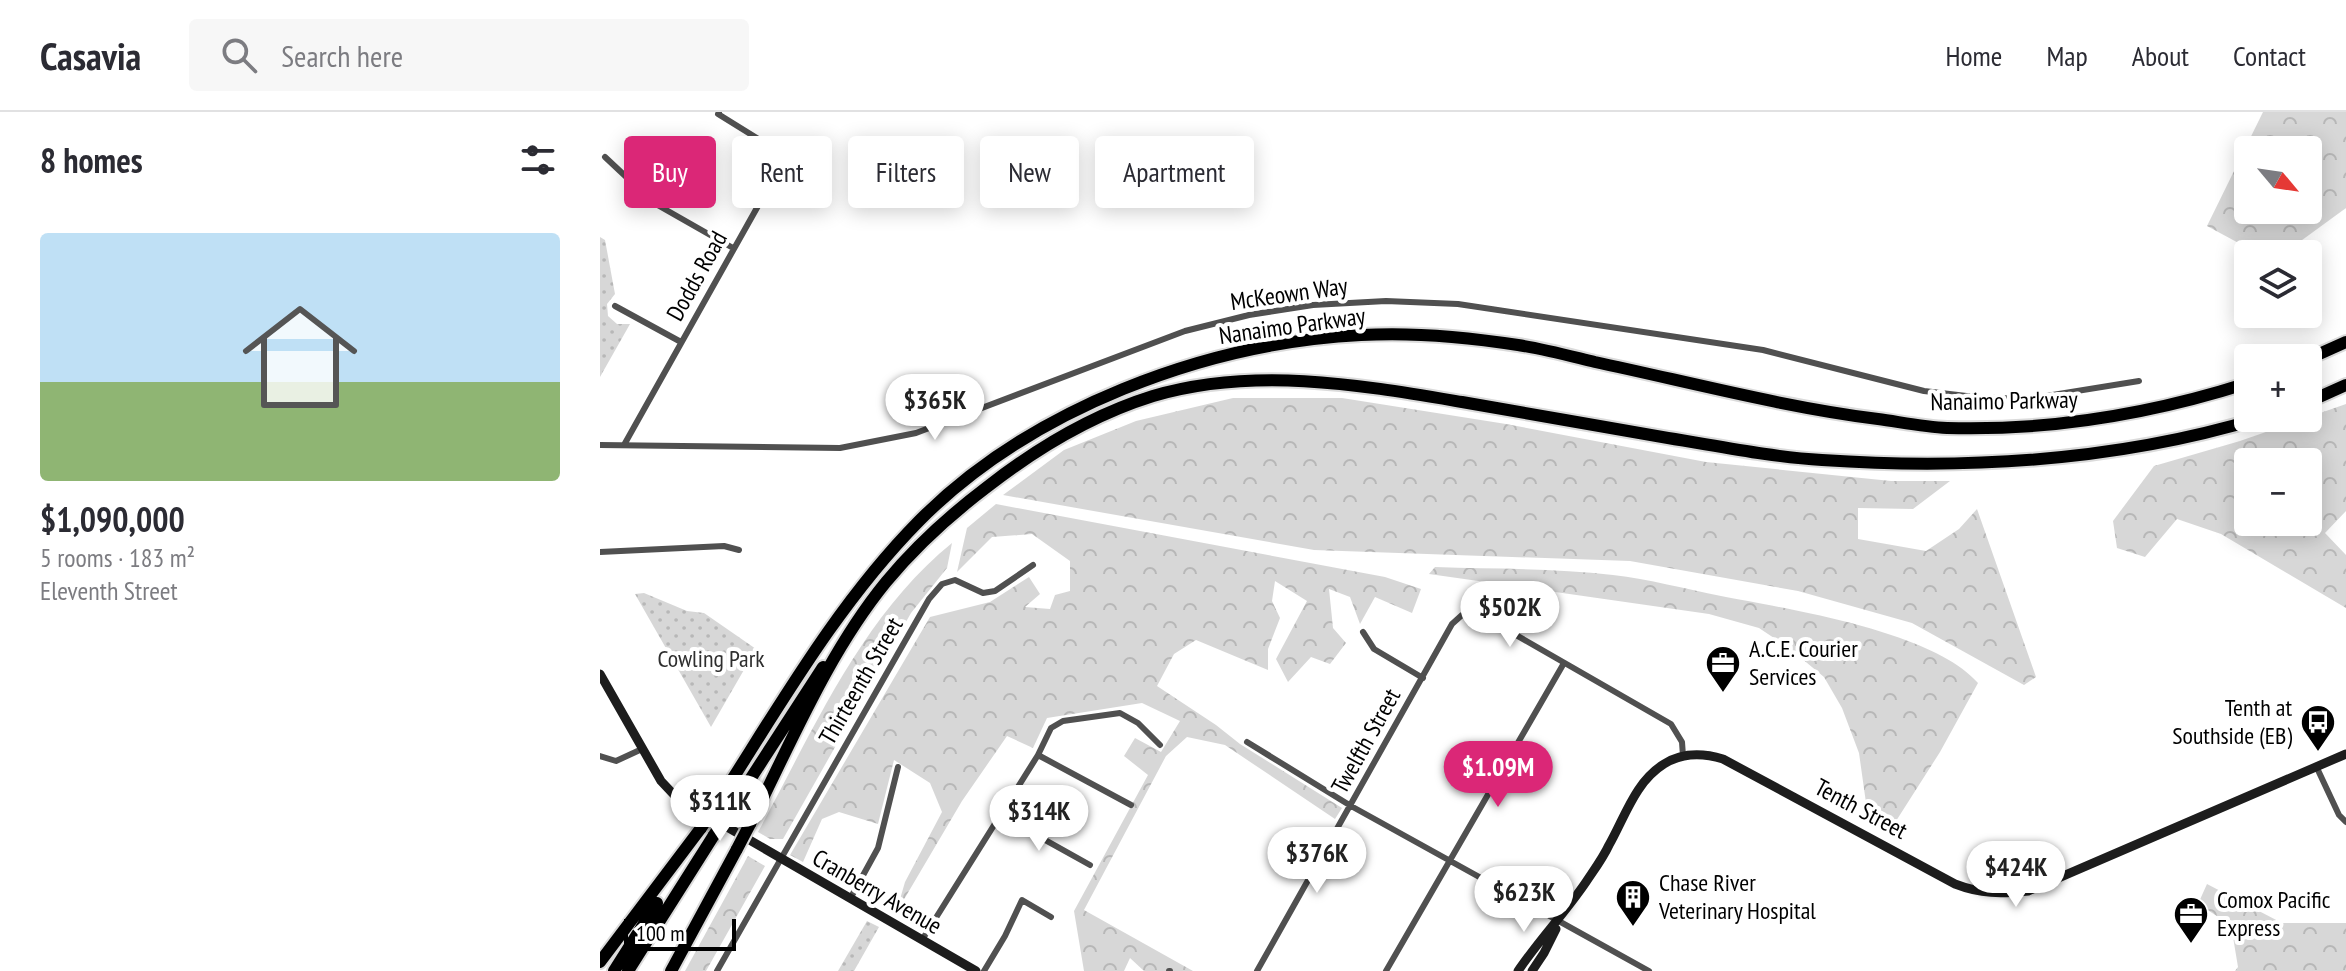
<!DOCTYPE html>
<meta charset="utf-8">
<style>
:root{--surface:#fff;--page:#f7f7f7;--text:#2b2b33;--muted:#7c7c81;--line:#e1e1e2;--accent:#db2777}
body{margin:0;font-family:"PT Sans Narrow",sans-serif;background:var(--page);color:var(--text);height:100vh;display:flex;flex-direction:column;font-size:30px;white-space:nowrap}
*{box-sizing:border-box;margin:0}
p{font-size:26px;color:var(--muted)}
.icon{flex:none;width:44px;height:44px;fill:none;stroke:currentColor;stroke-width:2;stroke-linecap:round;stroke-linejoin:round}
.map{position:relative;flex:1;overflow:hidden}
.sheet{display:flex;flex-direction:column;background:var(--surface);width:600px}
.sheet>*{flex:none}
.guide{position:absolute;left:24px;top:24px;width:760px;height:72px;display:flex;gap:16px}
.needle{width:52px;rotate:119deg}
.controls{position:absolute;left:1634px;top:24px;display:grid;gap:16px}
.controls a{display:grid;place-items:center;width:88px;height:88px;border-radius:8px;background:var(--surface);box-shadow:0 4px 20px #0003;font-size:40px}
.scale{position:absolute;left:24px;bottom:20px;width:112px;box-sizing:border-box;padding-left:8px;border:4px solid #000;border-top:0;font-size:22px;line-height:28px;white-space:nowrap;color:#000;-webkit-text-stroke:6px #fff;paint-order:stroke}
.price{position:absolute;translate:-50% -68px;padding:0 18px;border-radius:28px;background:#fff;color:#222;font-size:26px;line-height:52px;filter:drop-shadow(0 2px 4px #0008)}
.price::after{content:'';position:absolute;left:50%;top:48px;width:24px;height:18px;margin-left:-12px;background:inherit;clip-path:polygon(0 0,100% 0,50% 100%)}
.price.selected{background:var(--accent);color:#fff}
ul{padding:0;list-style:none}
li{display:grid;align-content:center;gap:16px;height:424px;padding:0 40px}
li span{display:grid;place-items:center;height:248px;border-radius:8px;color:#555}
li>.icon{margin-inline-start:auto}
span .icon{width:144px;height:144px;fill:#fffc;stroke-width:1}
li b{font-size:34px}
h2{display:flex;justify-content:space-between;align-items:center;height:96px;padding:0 40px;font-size:34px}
.chip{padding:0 28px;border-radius:8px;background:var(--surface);box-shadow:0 4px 20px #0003;font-size:28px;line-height:72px}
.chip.selected{background:var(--accent);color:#fff}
header{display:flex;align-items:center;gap:48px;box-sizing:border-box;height:112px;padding:0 40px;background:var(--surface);border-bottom:2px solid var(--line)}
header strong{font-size:38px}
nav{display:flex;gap:44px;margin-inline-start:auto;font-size:28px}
.search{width:560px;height:72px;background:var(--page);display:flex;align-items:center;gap:20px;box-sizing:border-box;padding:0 28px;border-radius:8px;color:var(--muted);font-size:30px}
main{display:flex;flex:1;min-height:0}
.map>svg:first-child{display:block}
.grass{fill:url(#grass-dots)}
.forest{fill:url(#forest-crowns);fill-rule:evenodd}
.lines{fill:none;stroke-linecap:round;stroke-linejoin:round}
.highway-casing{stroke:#dbdbdb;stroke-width:16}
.street{stroke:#505050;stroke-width:6}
.secondary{stroke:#1d1d1d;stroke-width:9}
.highway{stroke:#000;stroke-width:12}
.highway-bridge-casing{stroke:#dbdbdb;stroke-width:16;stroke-linecap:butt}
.highway-bridge{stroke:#000;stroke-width:12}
.labels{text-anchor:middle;stroke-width:8;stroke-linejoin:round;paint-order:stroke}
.street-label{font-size:24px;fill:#000;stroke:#fff}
.poi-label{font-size:24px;fill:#000;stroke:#fff;text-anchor:start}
.park-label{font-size:24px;fill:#2e2e2e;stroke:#fff}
</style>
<header>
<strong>Casavia</strong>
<div class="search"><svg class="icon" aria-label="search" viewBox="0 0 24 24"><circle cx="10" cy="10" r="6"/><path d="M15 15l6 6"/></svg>Search here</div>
<nav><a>Home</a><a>Map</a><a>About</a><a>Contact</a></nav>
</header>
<main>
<section class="sheet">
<h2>8 homes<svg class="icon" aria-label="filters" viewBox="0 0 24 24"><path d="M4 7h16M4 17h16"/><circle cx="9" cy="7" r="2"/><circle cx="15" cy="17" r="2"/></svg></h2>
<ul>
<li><span style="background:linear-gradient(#bfe0f5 60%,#8fb573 0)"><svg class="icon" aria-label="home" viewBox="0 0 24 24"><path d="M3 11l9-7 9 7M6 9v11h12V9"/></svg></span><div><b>$1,090,000</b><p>5 rooms · 183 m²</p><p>Eleventh Street</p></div></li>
</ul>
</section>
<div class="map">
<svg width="1746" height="859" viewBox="0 0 1746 859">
<defs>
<pattern id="grass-dots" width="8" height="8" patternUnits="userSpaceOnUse" patternTransform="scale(2)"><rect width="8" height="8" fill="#d7d7d7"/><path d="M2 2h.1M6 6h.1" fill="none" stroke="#b7b7b7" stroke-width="1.8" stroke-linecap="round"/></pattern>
<pattern id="forest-crowns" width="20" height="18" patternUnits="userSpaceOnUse" patternTransform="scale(2)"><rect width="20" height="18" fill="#d7d7d7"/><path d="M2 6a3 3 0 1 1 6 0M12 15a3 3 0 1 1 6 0" fill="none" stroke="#b7b7b7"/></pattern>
</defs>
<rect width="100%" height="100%" fill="#fff"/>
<path class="grass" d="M0 125 5 128 15 182 7 192 8 204 17 212H30L0 265Z
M44 481 87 499 104 501 156 537 111 615 35 482Z
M267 809 279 815 254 859H238Z"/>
<path class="forest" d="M1663 0H1746V96L1683 142H1659L1607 114ZM1648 38H1708V98H1648Z
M633 286H742L906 312 1106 350 1291 369H1350L1313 397 1258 396V427L1326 439 1359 417 1377 397 1436 565 1424 573 1312 511 1198 479 1030 449 714 438 403 383 464 338 536 309Z
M1746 292V399L1725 421 1746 443V496L1621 422 1577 407 1545 445 1517 436 1513 409 1554 354 1640 329ZM1708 350V410H1648V350Z
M396 392 785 465 821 477 812 501 775 485 760 512 750 485 729 477 733 516 746 531 730 552 711 545 688 570 676 547 707 489 675 469 672 489 680 506 668 537V558L596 528 574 542 557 574 616 613 640 632 742 696 735 707 625 633 587 625 566 644 484 798 593 859H544L530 846 524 859H484L474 799 548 663 524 644 535 626 561 640 580 609 542 591 447 606 433 636 407 624 362 689 296 801 305 770 342 700 330 671 294 648 278 712 239 700 222 707 203 750 190 743 330 505 390 490 429 465 440 482 425 495 450 497 455 483 470 479V449L432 422 392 425 357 460 367 416Z
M352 431 347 456 311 501 183 727H170L158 720C213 619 261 505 352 431Z
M835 455C894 457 954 456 1013 463 1049 467 1085 477 1121 484 1188 497 1333 519 1378 571L1340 640 1289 720 1268 705 1259 641 1242 596 1224 565 1189 536 1159 516 1109 502 829 462Z
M148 744 165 754 106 859H85Z
M1607 772 1682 811H1746V859H1635L1638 855 1631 813 1598 792Z"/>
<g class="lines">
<g class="highway-casing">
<path id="highway" d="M1708 247 1746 230
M1708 290 1746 273
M116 693C179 595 237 492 319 409 430 297 605 231 761 223 813 220 867 225 918 233 944 237 970 244 995 250 1089 270 1183 295 1278 307 1300 310 1324 315 1347 316 1449 319 1551 302 1648 271
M129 700 223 555
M150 712C191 631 228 541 286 470 315 435 350 403 387 375 437 336 492 303 553 284 655 254 761 273 862 290 931 302 999 314 1068 326 1118 334 1171 345 1222 348 1370 358 1518 349 1660 306
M0 850 101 716
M14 859 57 791
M28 859 114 723
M71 859 137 737"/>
</g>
<path class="street" d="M5 45 54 91 133 136
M15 194 81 230
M0 333 240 336 316 321 585 219 649 203 713 193 786 189 858 192 1163 238 1324 279 1375 285 1427 287 1539 269
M24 333 186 44 118 2 119 0
M0 440 124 434 139 438
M763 520 774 537 823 566
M647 630 751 694 1049 859
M438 643 531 693
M0 644 16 649 42 637
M1717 656 1739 703 1746 710
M402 704 490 753
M250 787 278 736 298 655
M322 828 438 643 451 616 463 609 520 601 538 611 560 633
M117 859 329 487 342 472 355 468 383 481 395 479 433 453
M384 859 405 824 422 788 451 805
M569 859H570
M657 859 852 512 862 503H875L895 511 1071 612 1082 630 1083 644
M786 859 964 551"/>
<path class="secondary" d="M0 562 61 669 77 686 376 859
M918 859C939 828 965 801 986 770 994 758 1003 746 1009 733 1025 705 1035 670 1064 652 1083 640 1103 641 1123 647L1355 772C1381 782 1401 782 1428 779L1746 642
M932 859 944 841 956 817"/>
<use href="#highway" class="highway"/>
<g class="highway-bridge-casing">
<path id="highway-bridge" d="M101 716 116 693
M114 723 129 700
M137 737 150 712"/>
</g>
<use href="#highway-bridge" class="highway-bridge"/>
</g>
<defs>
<g id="office-pin" transform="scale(1.8)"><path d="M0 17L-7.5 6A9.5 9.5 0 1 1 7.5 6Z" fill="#000" stroke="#fff"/><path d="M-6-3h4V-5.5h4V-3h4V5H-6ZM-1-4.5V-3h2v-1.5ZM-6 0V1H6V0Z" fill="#fff"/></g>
<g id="bus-pin" transform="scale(1.8)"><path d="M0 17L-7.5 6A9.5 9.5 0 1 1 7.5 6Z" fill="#000" stroke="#fff"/><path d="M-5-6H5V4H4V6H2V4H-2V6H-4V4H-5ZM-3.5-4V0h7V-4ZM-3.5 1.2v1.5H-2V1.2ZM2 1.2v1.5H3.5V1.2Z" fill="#fff"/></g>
<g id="building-pin" transform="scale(1.8)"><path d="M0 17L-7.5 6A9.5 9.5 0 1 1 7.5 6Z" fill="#000" stroke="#fff"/><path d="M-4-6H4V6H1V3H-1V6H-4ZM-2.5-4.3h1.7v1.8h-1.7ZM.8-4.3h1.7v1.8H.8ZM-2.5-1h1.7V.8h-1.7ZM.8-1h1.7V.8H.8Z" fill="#fff"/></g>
</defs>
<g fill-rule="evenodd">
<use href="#office-pin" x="1123" y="551"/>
<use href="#bus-pin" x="1718" y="610"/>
<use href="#building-pin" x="1033" y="785"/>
<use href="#office-pin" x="1591" y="802"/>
</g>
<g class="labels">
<g class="street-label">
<text transform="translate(97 164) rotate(-61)" y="8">Dodds Road</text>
<text transform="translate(689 182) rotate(-8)" y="8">McKeown Way</text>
<text transform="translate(692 214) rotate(-8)" y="8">Nanaimo Parkway</text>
<text transform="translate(1404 289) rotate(-1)" y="8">Nanaimo Parkway</text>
<text transform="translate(261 569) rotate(-60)" y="8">Thirteenth Street</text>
<text transform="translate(766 629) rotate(-61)" y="8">Twelfth Street</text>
<text transform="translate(1261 697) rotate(28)" y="8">Tenth Street</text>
<text transform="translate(277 780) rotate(30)" y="8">Cranberry Avenue</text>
</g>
<g class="poi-label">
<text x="1149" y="545">A.C.E. Courier<tspan x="1149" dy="28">Services</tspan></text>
<text x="1692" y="604" text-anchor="end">Tenth at<tspan x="1692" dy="28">Southside (EB)</tspan></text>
<text x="1059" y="779">Chase River<tspan x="1059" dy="28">Veterinary Hospital</tspan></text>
<text x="1617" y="796">Comox Pacific<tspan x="1617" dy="28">Express</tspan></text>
</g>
<g class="park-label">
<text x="111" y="555">Cowling Park</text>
</g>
</g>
</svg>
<div class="controls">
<a><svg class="needle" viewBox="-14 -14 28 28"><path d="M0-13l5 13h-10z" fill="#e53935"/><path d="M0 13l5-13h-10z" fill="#7c7c81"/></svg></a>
<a><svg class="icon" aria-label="layers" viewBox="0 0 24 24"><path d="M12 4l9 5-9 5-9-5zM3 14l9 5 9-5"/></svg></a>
<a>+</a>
<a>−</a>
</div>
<div class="scale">100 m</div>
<b class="price" style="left:335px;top:330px">$365K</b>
<b class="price" style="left:910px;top:537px">$502K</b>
<b class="price selected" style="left:898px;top:697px">$1.09M</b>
<b class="price" style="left:120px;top:731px">$311K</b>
<b class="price" style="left:439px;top:741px">$314K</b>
<b class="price" style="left:717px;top:783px">$376K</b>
<b class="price" style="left:1416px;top:797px">$424K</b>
<b class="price" style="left:924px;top:822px">$623K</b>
<div class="guide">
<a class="chip selected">Buy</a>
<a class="chip">Rent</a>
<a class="chip">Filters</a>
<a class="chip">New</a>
<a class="chip">Apartment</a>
</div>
</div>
</main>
